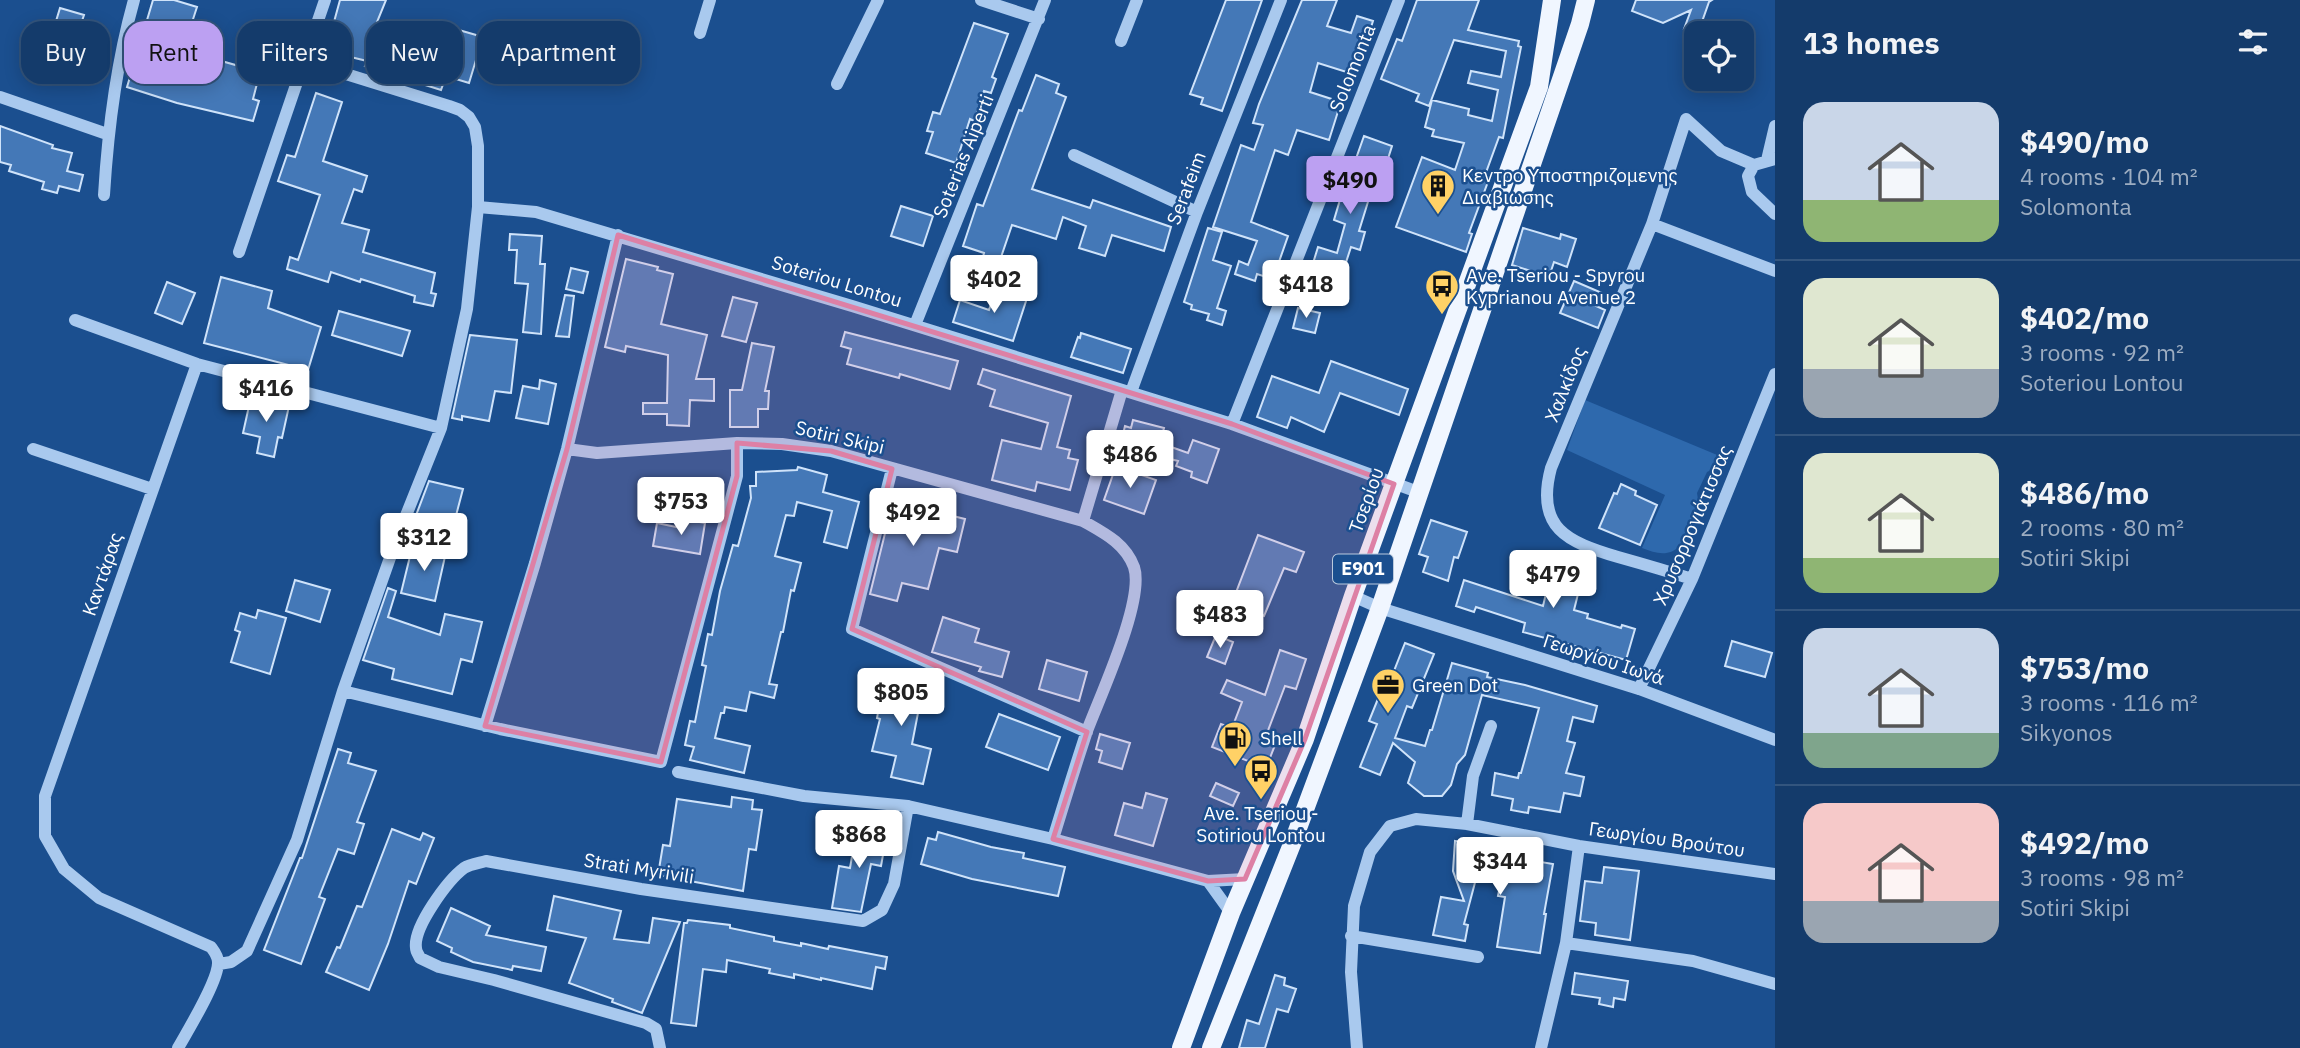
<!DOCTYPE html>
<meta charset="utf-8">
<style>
:root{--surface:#143b6b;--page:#1d4271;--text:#f1f3f6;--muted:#9dadc1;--line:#33557e;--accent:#bca0f2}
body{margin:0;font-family:"IBM Plex Sans",sans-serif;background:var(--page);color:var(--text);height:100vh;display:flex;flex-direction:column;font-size:26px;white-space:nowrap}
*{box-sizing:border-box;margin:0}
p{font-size:23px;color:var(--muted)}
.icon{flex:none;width:38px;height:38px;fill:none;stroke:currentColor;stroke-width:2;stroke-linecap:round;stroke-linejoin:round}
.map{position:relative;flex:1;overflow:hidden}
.drawer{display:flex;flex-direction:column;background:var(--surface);width:525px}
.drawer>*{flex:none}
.hud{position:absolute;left:21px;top:21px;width:665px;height:63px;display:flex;gap:14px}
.controls{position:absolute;left:1684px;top:21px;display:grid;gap:14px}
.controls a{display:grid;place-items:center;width:70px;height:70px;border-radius:14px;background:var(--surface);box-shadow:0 4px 18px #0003,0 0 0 2px var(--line);font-size:35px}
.price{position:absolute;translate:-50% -60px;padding:0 16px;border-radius:7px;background:#fff;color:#222;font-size:23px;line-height:46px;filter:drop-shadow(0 2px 4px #0008)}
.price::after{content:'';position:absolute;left:50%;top:42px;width:21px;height:16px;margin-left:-10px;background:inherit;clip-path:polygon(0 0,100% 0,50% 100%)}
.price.active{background:var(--accent);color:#111}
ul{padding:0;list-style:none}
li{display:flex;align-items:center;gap:21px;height:175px;padding:0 28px}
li+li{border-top:2px solid var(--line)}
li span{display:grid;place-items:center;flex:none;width:196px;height:140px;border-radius:21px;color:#555}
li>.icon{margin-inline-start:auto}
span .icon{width:84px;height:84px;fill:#fffc;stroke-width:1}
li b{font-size:30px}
h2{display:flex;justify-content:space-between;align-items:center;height:84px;padding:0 28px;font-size:30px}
.pill{padding:0 24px;border-radius:21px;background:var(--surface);box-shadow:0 4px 18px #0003,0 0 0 2px var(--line);font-size:24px;line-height:63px}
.pill.active{background:var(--accent);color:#111}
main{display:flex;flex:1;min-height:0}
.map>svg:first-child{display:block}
.green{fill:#2e69ad}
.building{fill:#4478b7;stroke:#cfe3fa;stroke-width:2}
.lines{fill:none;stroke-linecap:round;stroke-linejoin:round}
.minor{stroke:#a9c9ee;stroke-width:12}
.major{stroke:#f0f6ff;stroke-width:18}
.marked{fill:#dd80a5;fill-opacity:0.2;stroke:#dd80a5;stroke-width:5;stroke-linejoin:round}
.labels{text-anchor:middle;stroke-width:5;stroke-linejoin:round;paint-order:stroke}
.shield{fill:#1b4f8f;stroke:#bbcadd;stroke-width:2}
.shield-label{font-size:18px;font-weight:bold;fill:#fff}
.street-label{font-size:19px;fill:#fff;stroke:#1b4f8f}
.poi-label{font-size:19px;fill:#fff;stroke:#1b4f8f;text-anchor:start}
</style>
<main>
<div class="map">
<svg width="1775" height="1048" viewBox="0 0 1775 1048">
<rect width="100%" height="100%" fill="#1b4f8f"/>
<path class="green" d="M1585 400 1722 457 1717 467 1707 472 1697 493 1699 506 1681 545C1669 557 1657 554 1642 548L1665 495 1567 450Z"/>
<path class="building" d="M153 0H174L197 7 183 50 260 72 253 99 259 101 253 121 177 103 127 87Z
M340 0H386L377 22 415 32 417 24 450 35 452 28 483 37 469 83 446 76 441 90 365 66 367 61 326 51Z
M1226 0H1262L1222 111 1201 104 1203 98 1190 94Z
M1302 0H1337L1327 26 1351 33 1357 16 1373 21 1356 75 1318 63 1310 92 1341 102 1329 140 1297 130 1288 155 1275 150 1251 222 1288 236 1273 279 1257 274 1255 281 1235 274 1239 261 1248 265 1257 241 1213 227 1241 145 1254 150 1263 125 1253 123 1259 104Z
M1417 0H1479L1468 30 1519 41 1518 46 1521 47 1503 138 1499 137 1484 178 1489 179 1469 233 1472 234 1466 252 1396 227 1422 157 1455 170 1464 143 1432 136 1434 130 1425 127 1432 100 1469 109 1468 115 1492 121 1498 90 1468 83 1471 71 1501 77 1506 51 1454 40 1429 106 1416 101 1419 94 1381 79 1397 39 1402 41Z
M1636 0H1712L1709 2 1698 33 1684 29 1691 10 1663 23 1632 11Z
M60 8 84 15 78 33 95 38 86 68 38 53 46 29 53 31Z
M974 23 1008 34 992 77 996 79 991 93 984 91 974 121 970 119 956 163 926 153 933 132 927 131 933 112 940 114Z
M1036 75 1059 84 1056 93 1066 97 1032 189 1090 208 1093 200 1171 227 1164 251 1112 235 1105 256 1079 248 1086 226 1063 217 1056 239 1012 225 998 266 982 261 984 253 963 246 977 204 983 206 1019 110 1022 111Z
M316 93 342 102 323 161 367 176 362 192 354 189 342 223 369 230 363 252 435 273 431 293 436 294 433 306 414 302 415 296 361 279 360 282 331 272 328 282 287 269 290 257 298 260 320 195 278 181 287 155 295 157Z
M0 126 53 145 52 148 72 153 67 171 83 175 79 191 59 186 57 193 42 189 44 182 9 171 11 165 0 162Z
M1364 136 1392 146 1386 165 1380 163 1359 231 1365 232 1360 250 1351 247 1335 296 1306 286 1318 247 1337 253 1345 224 1334 220 1350 166 1353 167Z
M901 206 933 216 923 246 891 236Z
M1208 228 1222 232 1213 260 1231 266 1217 308 1226 311 1222 325 1207 320 1209 314 1191 309 1192 305 1184 302Z
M1523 228 1560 239 1561 234 1576 239 1567 267 1554 262 1549 277 1512 265Z
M510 234 542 236 540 264H545L541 334 523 332 528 284 515 283 517 250H509Z
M626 259 658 267 657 270 673 274 661 324 707 335 696 379H714V401L690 400 689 426 667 425V414H643V403H667L668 355 626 346 625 352 605 347Z
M571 268 588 272 583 293 566 289Z
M221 277 272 291 268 308 321 327 308 370 204 343Z
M1574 281 1602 293 1596 306 1605 310 1598 328 1560 313Z
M167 282 195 293 182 324 155 313Z
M1001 289 1027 298 1013 341 953 322 960 300 989 310 994 295 999 296Z
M565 295 574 296 569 337 556 336Z
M733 297 757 303 746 342 722 336Z
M1298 308 1320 313 1315 333 1293 328Z
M339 311 410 331 402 356 332 335Z
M845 332 958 361 950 389 900 374 899 378 847 364 851 349 841 346Z
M1081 333 1131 349 1123 373 1071 357 1078 337 1080 338Z
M470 335 517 340 511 393 495 391 489 421 462 416V420L452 418Z
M752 343 774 347 765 391H769L768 409H758V427H730V390H742Z
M1331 361 1408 389 1399 415 1340 393 1324 432 1291 417 1287 428 1257 417 1272 376 1319 393Z
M983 369 1071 396 1057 447 1070 450 1068 458 1078 460 1070 490 1037 482 1035 491 992 480 1002 440 1041 449 1048 423 990 406 995 390 978 384Z
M540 380 556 384 548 424 516 418 523 386 539 389Z
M251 397 289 406 282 438 278 437 274 457 257 453 260 437 243 433Z
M1133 420 1164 428 1160 443 1188 453 1193 440 1219 449 1207 483 1191 477 1192 472 1176 466 1178 461 1120 446 1125 426 1131 428Z
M1116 466 1156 480 1144 514 1104 500Z
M798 467 827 475 823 492 859 502 847 548 824 542 832 511 797 502 794 516 786 515 775 556 801 563 794 591 791 590 783 632H781L769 684 777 685 774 698 750 692 746 711 725 707 724 713H721L715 738 750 746 744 773 690 760 694 747 685 745 690 721 695 722 706 666 702 665 708 634 712 635 720 591 733 545 738 546 751 498 750 486H756V472L797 470Z
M429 481 463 489 453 527 415 518Z
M1621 484 1636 491 1635 495 1657 505 1640 545 1599 528 1614 493 1617 494Z
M893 501 965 519 957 552 939 548 928 589 902 583 897 601 870 594Z
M682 519 705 523 700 554 653 546 657 523 681 528Z
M1431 520 1467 532 1458 558 1454 557 1448 581 1423 572 1428 557 1419 554Z
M1258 535 1304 552 1296 572 1284 568 1264 616 1232 603Z
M413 544 446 552 435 601 401 593Z
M1541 554 1592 570 1588 584 1581 582 1574 610 1588 614 1587 618 1621 628 1622 625 1635 629 1626 660 1523 632 1525 623 1476 607 1474 612 1456 606 1464 580 1543 606 1549 581 1535 578Z
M295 580 330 590 320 622 286 611Z
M388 588 396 591 388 617 440 635 445 614 482 622 472 662 461 659 452 694 392 679 394 669 363 660Z
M258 610 286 618 270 674 231 662 240 632 235 630 240 613 256 618Z
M943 617 979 629 975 642 1009 652 1002 677 979 671 981 667 932 652Z
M1216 635 1233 642 1225 664 1207 657Z
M1732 641 1772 653 1765 677 1725 666Z
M1405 643 1434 654 1412 708 1407 706 1395 738 1425 746 1430 730H1432L1452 663 1488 673 1487 677 1525 685 1597 706 1593 722 1573 717 1567 741 1575 743 1566 773 1584 777 1580 796 1564 793 1560 812 1529 807 1528 813 1511 810 1513 799 1492 795 1495 773 1518 778 1519 773H1521L1539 708 1482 695 1465 755 1457 764 1451 785 1442 796H1424L1408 783 1415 762 1393 743 1380 775 1360 767 1377 724 1369 721 1384 684 1388 686Z
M1280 650 1306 659 1296 689 1285 686 1264 741 1275 745 1266 768 1212 747 1221 724 1232 728 1242 702 1221 693 1227 680 1265 695Z
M1047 660 1087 672 1079 701 1039 689Z
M885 674 924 682 912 744 931 749 923 784 891 777 896 756 872 751 880 719 877 718Z
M999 714 1060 737 1048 770 986 747Z
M1100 734 1130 743 1122 769 1099 762 1102 751 1096 749Z
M338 749 351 753 348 763 376 771 357 822 364 824 354 854 338 849 319 897 325 899 301 964 264 950 300 858H302Z
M1216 783 1239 793 1233 806 1210 796Z
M1146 793 1167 799 1153 846 1115 835 1124 803 1142 808Z
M732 797 753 800 752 809 762 810 756 850 749 849 743 891 658 875 663 845 670 846 677 799 731 807Z
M857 828 887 833 881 866 871 864 861 912 832 908 839 866 850 868Z
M392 829 420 840 423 833 434 838 416 884 409 881 388 944 369 990 326 972 337 947 340 948 357 906 362 907Z
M938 832 991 847 1024 853 1023 858 1065 867 1058 896 972 879 921 864 928 838 936 840Z
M1455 841 1478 844 1480 851 1506 853V851L1529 855 1531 856 1529 860 1553 864 1544 914H1546L1540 953 1497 947 1505 897 1498 896 1504 866 1477 875 1464 924 1468 925 1465 941 1433 935 1441 897 1464 901 1453 871Z
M1604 867 1639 871 1630 940 1595 935 1596 923 1580 921 1585 881 1602 883Z
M554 896 621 911 614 939 649 943 653 918 680 922 642 1013 612 1002 613 999 569 983 586 938 547 930Z
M451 908 490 926 486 935 546 947 541 971 513 966 512 970 473 962 451 952 452 948 437 941Z
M688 920 730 925V928L774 937V941L801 946V943L828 949 829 946 887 957 885 969 876 967 872 989 821 978V980L794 974V978L769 973 770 969 727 960 726 972 703 969 696 1026 671 1023 684 923H687Z
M1575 973 1628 981 1625 1000 1614 998 1613 1007 1599 1004 1600 998 1572 994Z
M1275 975 1285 978 1284 985 1296 989 1288 1012 1277 1009 1265 1048H1239L1247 1020 1259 1024Z"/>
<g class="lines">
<path class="minor" d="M981 0 1039 19
M700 33 710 0
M1121 41 1137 0
M837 84 878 0
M0 97 107 134
M1074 155 1197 212
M1767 160 1775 126
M1754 165 1748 176 1752 192 1775 214
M104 195C108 129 116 64 134 0
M478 207 536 212 852 306 1232 424 1418 492
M1652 224 1775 271
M239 252 325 0
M75 320 197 364 441 428
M915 325 1045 0
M1131 392 1197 212 1281 0
M1232 424 1399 0
M33 449 152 489
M567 449 597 453 737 443 782 444 831 451 1083 521C1104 533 1125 543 1134 567 1145 600 1100 696 1087 731 1075 767 1064 803 1053 839
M892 469 852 629 1087 732
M1083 521 1122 390
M1692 579C1667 571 1643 564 1618 557 1567 542 1535 528 1551 468L1652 224 1686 119 1721 151 1754 165 1775 159
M1353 596 1380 608 1639 689 1775 740
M1639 689 1692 579 1775 374
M343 691 500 729 661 762 737 476V443
M485 726 535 563 567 449 618 235
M678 772 804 796 908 806 1053 839 1208 881 1245 879
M1467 824 1473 776 1491 726
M1208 881 1231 913
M1351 936 1478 957
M1566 943 1693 961 1775 984
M219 964 231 962 247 951 297 840 343 691 397 538 441 428 467 309 478 207V146L475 127 469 117 460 110 449 106 304 61
M178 1048C188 1030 219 980 218 962 218 956 214 951 211 947L99 898 64 869 45 836V796L197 364
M660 1048 656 1029 646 1023 494 980 439 967 420 958C419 955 416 952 416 948 413 927 448 880 464 868 470 864 479 863 486 861L641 889 863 921 882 910 894 884 908 806
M1357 1048 1351 972 1354 906 1370 852 1390 826 1416 819 1467 824 1579 846 1775 874
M1541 1048 1566 943 1579 846"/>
<path class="major" d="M1181 1048 1231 913 1305 739 1353 596 1539 87 1552 0
M1211 1048 1294 839 1380 608 1580 24 1586 0"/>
</g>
<path class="marked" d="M618 235 1232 424 1394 484 1305 739 1245 879 1208 881 1053 839 1087 732 852 629 892 469 831 451 737 443V476L661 762 485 726 567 449Z"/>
<defs>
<g id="building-pin" transform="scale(1.75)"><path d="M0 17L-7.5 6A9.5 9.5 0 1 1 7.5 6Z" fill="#ffd166" stroke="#1b4f8f"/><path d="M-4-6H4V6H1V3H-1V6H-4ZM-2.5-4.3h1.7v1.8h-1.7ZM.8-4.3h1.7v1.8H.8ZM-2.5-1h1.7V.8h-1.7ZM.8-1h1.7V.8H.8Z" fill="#111"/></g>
<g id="bus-pin" transform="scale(1.75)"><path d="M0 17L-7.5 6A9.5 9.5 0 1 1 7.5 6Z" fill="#ffd166" stroke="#1b4f8f"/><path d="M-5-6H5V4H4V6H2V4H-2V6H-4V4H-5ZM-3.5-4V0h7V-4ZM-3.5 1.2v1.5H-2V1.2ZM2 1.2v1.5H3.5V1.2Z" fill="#111"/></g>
<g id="office-pin" transform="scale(1.75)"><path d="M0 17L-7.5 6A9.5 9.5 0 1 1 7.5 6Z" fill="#ffd166" stroke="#1b4f8f"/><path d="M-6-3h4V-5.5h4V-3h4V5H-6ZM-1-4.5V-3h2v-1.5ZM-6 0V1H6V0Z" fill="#111"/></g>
<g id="fuel-pin" transform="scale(1.75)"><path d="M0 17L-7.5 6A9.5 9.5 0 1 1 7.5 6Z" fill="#ffd166" stroke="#1b4f8f"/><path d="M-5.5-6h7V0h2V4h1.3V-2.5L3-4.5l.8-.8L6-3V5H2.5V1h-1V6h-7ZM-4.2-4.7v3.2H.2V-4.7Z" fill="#111"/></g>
</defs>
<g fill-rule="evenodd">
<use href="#building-pin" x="1438" y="186"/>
<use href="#bus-pin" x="1442" y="286"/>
<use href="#office-pin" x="1388" y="685"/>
<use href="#fuel-pin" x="1235" y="738"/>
<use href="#bus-pin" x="1261" y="771"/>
</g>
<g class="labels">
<rect class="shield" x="1333" y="554.5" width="60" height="29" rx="5"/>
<g class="shield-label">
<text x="1363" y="575">E901</text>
</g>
<g class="street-label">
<text transform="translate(1352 68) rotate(-68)" y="7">Solomonta</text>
<text transform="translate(963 156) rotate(-68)" y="7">Soterias Aiperti</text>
<text transform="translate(1186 188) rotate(-69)" y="7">Serafeim</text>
<text transform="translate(837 281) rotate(17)" y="7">Soteriou Lontou</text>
<text transform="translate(1565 384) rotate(-68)" y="7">Χαλκίδος</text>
<text transform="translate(840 437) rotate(13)" y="7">Sotiri Skipi</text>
<text transform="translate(1366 500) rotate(-70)" y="7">Τσερίου</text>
<text transform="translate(1692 525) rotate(-67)" y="7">Χρυσορρογιάτισσας</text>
<text transform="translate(102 574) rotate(-71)" y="7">Καντάρας</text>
<text transform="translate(1604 659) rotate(18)" y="7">Γεωργίου Ιωνά</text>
<text transform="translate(1667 839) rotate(8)" y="7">Γεωργίου Βρούτου</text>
<text transform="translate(639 868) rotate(9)" y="7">Strati Myrivili</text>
</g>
<g class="poi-label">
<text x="1462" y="182">Κεντρο Υποστηριζομενης<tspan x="1462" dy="22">Διαβιωσης</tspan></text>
<text x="1466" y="282">Ave. Tseriou - Spyrou<tspan x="1466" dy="22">Kyprianou Avenue 2</tspan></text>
<text x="1412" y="692">Green Dot</text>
<text x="1260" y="745">Shell</text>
<text x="1261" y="820" text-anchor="middle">Ave. Tseriou -<tspan x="1261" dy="22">Sotiriou Lontou</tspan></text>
</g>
</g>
</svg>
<div class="controls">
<a><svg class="icon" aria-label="locate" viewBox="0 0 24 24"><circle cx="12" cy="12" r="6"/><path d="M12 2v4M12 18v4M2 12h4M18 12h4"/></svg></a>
</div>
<b class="price active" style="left:1350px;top:216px">$490</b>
<b class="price" style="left:994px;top:315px">$402</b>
<b class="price" style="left:1306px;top:320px">$418</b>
<b class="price" style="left:266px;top:424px">$416</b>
<b class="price" style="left:1130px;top:490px">$486</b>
<b class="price" style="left:681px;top:537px">$753</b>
<b class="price" style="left:913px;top:548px">$492</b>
<b class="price" style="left:424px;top:573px">$312</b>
<b class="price" style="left:1553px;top:610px">$479</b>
<b class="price" style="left:1220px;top:650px">$483</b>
<b class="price" style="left:901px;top:728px">$805</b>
<b class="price" style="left:859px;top:870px">$868</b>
<b class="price" style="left:1500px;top:897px">$344</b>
<div class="hud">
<a class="pill">Buy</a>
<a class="pill active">Rent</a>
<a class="pill">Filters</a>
<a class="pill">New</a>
<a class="pill">Apartment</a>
</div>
</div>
<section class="drawer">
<h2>13 homes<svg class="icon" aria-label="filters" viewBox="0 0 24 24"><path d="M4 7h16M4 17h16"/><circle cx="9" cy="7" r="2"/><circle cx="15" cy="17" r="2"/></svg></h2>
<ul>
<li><span style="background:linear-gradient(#c9d6e8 70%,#8fb573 0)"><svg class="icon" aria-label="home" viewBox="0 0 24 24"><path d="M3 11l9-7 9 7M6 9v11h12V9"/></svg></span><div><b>$490/mo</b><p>4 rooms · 104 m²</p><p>Solomonta</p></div></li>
<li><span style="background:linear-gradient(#dfe7d0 65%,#9aa5b1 0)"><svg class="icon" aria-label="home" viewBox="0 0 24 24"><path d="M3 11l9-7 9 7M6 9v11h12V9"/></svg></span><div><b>$402/mo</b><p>3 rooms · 92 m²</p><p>Soteriou Lontou</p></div></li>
<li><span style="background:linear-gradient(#dfe7d0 75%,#8fb573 0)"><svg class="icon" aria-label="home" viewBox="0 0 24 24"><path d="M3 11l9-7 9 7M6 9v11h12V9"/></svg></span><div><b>$486/mo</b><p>2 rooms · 80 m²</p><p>Sotiri Skipi</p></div></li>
<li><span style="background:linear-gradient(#c9d6e8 75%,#7fa58c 0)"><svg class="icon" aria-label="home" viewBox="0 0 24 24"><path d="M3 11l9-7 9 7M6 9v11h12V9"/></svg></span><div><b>$753/mo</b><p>3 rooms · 116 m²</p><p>Sikyonos</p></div></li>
<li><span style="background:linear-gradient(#f6c9c9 70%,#9aa5b1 0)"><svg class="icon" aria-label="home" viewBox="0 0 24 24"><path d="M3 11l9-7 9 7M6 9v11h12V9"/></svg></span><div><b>$492/mo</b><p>3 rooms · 98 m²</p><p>Sotiri Skipi</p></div></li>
</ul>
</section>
</main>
